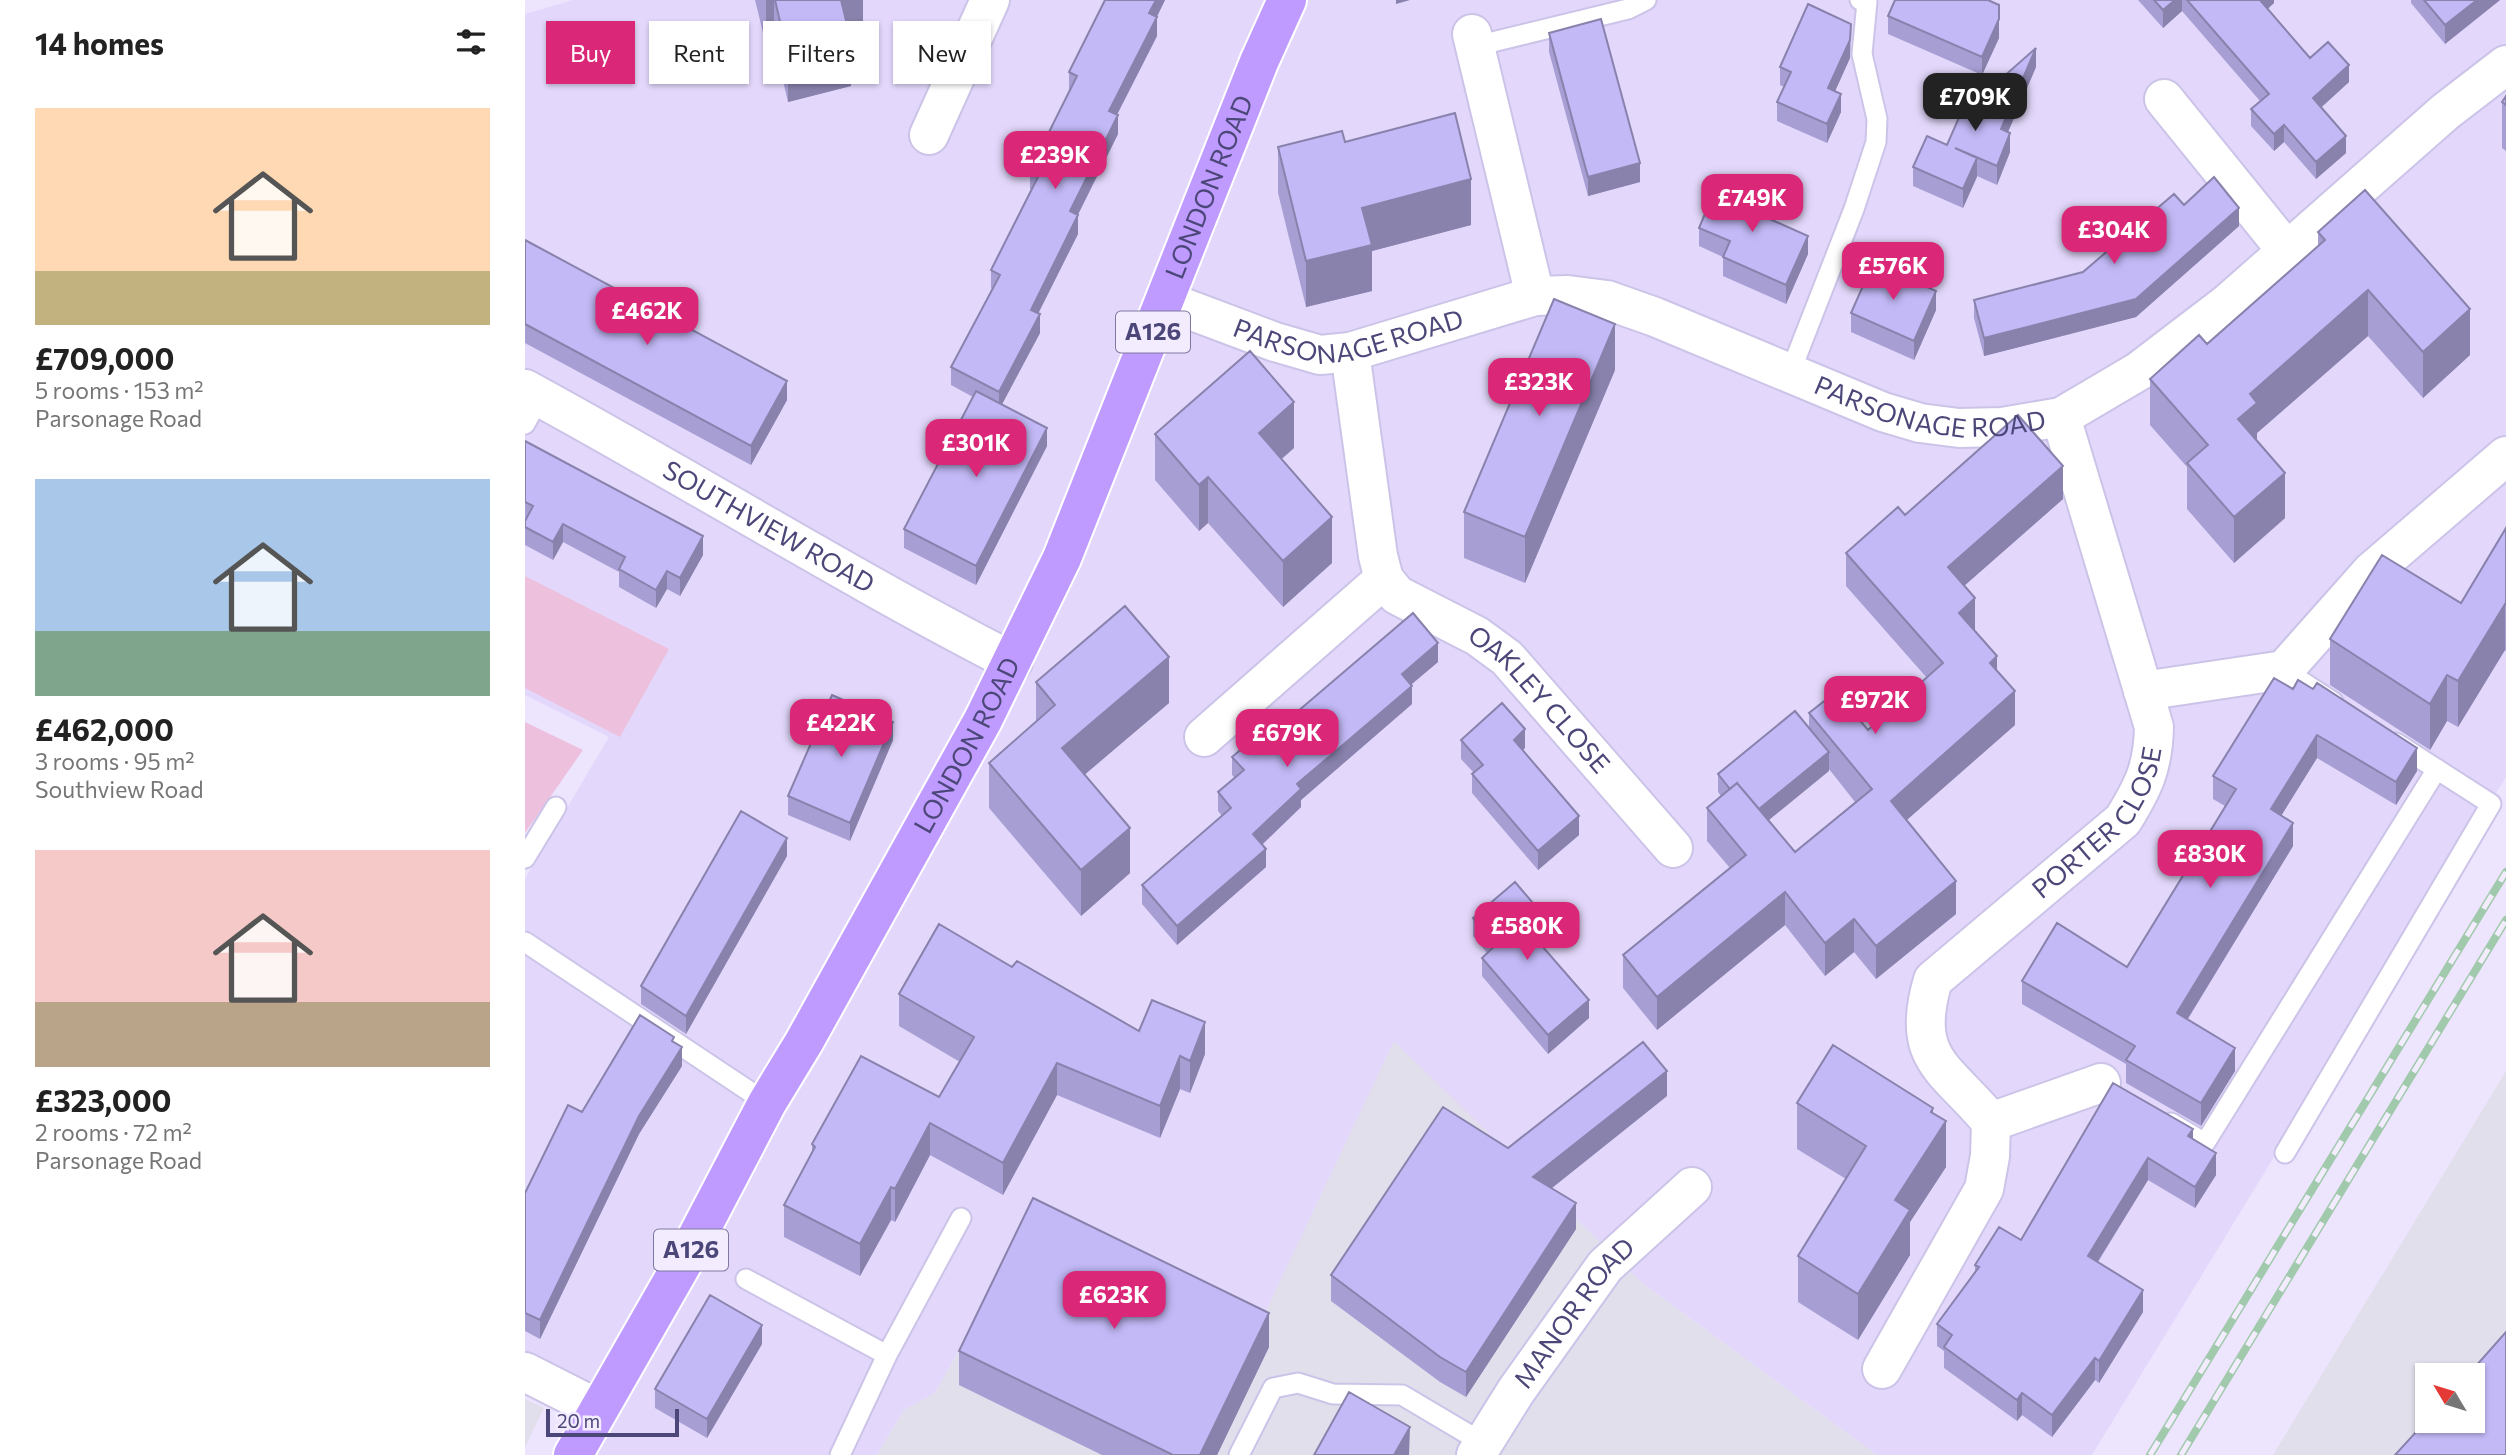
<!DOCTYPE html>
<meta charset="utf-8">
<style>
:root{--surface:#fff;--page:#f6f6f6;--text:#222;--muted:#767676;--accent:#db2777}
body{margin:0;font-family:Commissioner,sans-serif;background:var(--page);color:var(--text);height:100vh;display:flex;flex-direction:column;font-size:26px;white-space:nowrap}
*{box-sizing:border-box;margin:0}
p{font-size:23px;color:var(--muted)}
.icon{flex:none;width:38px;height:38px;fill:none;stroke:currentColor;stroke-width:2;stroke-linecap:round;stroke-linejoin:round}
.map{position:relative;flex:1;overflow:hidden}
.drawer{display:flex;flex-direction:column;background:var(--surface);width:525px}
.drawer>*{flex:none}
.top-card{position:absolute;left:21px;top:21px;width:665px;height:63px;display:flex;gap:14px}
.needle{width:46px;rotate:308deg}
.buttons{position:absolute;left:1890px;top:1363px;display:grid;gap:14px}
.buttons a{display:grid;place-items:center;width:70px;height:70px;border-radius:0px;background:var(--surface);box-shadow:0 2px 5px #0004;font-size:35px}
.scale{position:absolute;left:21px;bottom:18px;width:133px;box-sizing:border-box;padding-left:7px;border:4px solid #4c4779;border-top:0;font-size:19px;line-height:24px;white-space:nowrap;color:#4c4779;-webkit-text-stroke:5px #f3ecff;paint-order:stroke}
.price{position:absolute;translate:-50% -60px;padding:0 16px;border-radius:14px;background:var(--accent);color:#fff;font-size:23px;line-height:46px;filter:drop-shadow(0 2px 4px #0008)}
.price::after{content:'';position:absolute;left:50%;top:42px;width:21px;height:16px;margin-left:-10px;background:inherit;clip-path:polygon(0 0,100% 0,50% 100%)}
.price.selected{background:#222;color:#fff}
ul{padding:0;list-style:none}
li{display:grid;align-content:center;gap:14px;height:371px;padding:0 35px}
li span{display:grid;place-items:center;height:217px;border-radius:0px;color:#555}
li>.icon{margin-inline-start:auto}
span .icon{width:126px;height:126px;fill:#fffc;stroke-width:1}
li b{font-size:30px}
h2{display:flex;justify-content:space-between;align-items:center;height:84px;padding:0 35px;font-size:30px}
.pill{padding:0 24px;border-radius:0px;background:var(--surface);box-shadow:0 2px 5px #0004;font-size:24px;line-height:63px}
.pill.selected{background:var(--accent);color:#fff}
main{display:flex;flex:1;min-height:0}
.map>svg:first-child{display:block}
.residential{fill:#e3d8fb}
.industrial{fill:#e2dfed;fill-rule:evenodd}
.green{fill:#edc1de}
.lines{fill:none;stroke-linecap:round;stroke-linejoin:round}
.service-casing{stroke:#ccc4e8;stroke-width:23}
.minor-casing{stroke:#ccc4e8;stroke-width:42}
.primary-casing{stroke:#fff;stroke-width:42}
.service{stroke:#fff;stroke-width:19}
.minor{stroke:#fff;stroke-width:38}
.primary{stroke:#bf9aff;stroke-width:38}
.rail-casing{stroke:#a1c9ac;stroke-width:8}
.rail{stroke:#f3ecff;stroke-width:5;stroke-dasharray:16;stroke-linecap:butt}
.wall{fill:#a79fd4;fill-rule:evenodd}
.shaded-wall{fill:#8882ac}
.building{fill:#c2b9f6;stroke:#8882ac;stroke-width:2}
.labels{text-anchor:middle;stroke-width:5;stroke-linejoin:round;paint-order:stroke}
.shield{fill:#f3ecff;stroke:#7e78a1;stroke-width:2}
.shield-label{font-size:24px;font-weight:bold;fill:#4c4779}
.street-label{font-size:26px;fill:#4c4779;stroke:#f3ecff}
</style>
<main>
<section class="drawer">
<h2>14 homes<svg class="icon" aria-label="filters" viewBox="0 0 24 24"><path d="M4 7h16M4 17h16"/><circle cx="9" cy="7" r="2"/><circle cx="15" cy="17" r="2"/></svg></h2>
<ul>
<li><span style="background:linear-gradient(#ffd9b3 75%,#c2b280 0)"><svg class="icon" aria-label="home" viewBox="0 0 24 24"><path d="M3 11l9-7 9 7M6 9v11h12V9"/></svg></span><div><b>£709,000</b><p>5 rooms · 153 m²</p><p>Parsonage Road</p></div></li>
<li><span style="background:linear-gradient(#a9c7e8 70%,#7fa58c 0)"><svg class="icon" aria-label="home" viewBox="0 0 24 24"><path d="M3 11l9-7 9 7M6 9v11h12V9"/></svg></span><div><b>£462,000</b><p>3 rooms · 95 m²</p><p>Southview Road</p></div></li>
<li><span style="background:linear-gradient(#f6c9c9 70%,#b9a48a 0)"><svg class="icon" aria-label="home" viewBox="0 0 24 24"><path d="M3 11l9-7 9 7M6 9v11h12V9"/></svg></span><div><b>£323,000</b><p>2 rooms · 72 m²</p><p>Parsonage Road</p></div></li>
</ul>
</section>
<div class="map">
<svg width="1981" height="1455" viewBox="0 0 1981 1455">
<rect width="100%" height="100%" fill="#ede4fe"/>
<path class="residential" d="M48 0H1981V777L1567 1455H1352L1117 1283 735 1321 510 1215 410 1393 379 1410 352 1455H66L32 1383 0 1364V879L84 737 0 695V14Z"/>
<path class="industrial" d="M869 1041 1117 1283 1352 1455H352L379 1410 410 1393 510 1215 736 1321Z
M1981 1071V1455H1748ZM1902 1376H1948V1421H1902Z
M0 1399 19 1408 0 1447Z"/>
<path class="green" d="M0 576 144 649 95 737 0 688Z
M0 722 58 750 0 833Z"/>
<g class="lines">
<g class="service-casing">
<path id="service" d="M951 46 1103 9 1121 0
M1265 373 1329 209 1351 142 1352 119 1337 54 1342 2 1335 0
M0 424 15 397
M1759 670 1808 702
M0 858 31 807
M0 942 242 1103
M1646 1123 1680 1143 1912 769
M1760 1153 1966 804 1871 743
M221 1279 362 1355 315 1455
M362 1355 436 1218
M714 1455 748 1388 773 1383 808 1394 877 1395 958 1443"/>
</g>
<g class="minor-casing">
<g id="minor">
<path d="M947 34 1010 296"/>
<path d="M1639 99 1762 251"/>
<path d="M404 135 465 0"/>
<path id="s1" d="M641 301 750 342 795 355 825 352 1010 296 1043 295 1082 300 1130 317 1358 412 1395 423 1434 428 1477 427 1536 417 1614 371 1703 303 1920 112 1981 65"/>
<path d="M825 352 853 556 859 579"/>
<path id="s2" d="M0 389C164 478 322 577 488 662"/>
<path d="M1618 691 1759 670 1846 572 1981 456"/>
<path id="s3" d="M679 737 859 579 872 595 952 636 982 658 1148 848"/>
<path id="s4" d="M1466 1122C1422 1068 1384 1060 1408 980L1598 820C1619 786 1628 767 1629 727L1536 417"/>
<path d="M1357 1369 1459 1189 1465 1156 1466 1122 1576 1083"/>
<path d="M0 1372 73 1409"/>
<path id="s5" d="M951 1455 991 1391 1080 1266 1167 1187"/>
</g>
</g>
<g class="primary-casing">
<g id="primary">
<path id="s6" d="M48 1455 164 1252 242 1103 279 1042 458 720 537 558 734 62 762 0"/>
</g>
</g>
<use href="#service" class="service"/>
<use href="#minor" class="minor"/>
<use href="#primary" class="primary"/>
<g class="rail-casing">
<path id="rail" d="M1625 1455 1981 872
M1656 1455 1981 920"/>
</g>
<use href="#rail" class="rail"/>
</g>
<path class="wall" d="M230 0H338V23L323 27 326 86 263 102 249 43 241 45Z
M580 0H640L632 17V36L592 115 593 134 553 215V234L513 313 515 333 477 404 522 446 451 585 379 548V529L448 397 426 385V367L467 289 466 288V270L506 189H505V170L545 91 544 90V72Z
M1613 0H1749V3L1742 9 1785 58 1824 82 1796 107 1821 153 1791 179 1759 142 1749 151 1726 126V109L1735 101 1657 11 1638 28Z
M1886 0H1975L1920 44 1886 3Z
M1363 16 1474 38 1457 75 1363 34Z
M1024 33 1115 182 1063 196 1024 52Z
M1325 58 1310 91 1316 112 1302 143 1252 121V102L1259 87 1255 85V67Z
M1511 67 1483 132 1485 152 1472 185 1452 176 1438 208 1388 186V167L1422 145Z
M1981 96V151L1977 148V102Z
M820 142 946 225 847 251V291L781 307 753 193V147Z
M1659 205 1714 226 1611 317 1459 356 1449 318V300L1558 272Z
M1227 210V211L1283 254 1261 304 1198 276V257L1174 246V228Z
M1793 232 1945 355 1898 398 1843 336 1732 433V441L1760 518 1709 563 1662 509V467L1625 425V379L1682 344 1793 246Z
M0 240 262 400 226 465 0 343Z
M1411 310 1389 360 1326 332V313Z
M1090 370 1000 583 939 558V512Z
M630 434 769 448 756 459 807 563 758 607 683 523 674 531 630 480Z
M0 441 178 555 155 596 142 589 131 608 94 587V572L38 542 28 560 0 545Z
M1538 499 1439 586 1450 631 1472 671 1490 725 1381 820 1431 914 1351 979 1329 952 1300 976 1260 925 1132 1030 1098 988V955L1205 868 1182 841V808L1196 796 1193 792V774L1284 728V713L1343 730 1402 678 1321 586V553L1380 515ZM1304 769 1330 802 1270 852 1243 820Z
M1981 528V651L1980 650 1933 727 1922 721 1905 750 1805 685V639L1936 603Z
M913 662 886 685 887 704 776 800V807L737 845 741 867 652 945 617 904V885L697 816 693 811V792L710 778 707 775V757L738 741Z
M511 682 644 703 559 774 605 873 556 916 464 808V763L511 722Z
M1768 689H1788L1892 771 1871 805 1792 758 1756 816 1768 846 1663 1019 1710 1071 1676 1126 1601 1083V1064L1497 1004V981L1602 967 1700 806 1688 799V776Z
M368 740 325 841 263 815V796Z
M936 740 1000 748 997 750 1054 835 1013 870 947 793V774L949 773 936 759Z
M262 856 161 1034 116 1004V986Z
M948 918 1013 927 1006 933 1064 1018 1023 1054 957 976V958L962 953 948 936Z
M487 967 614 1031 680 1054 665 1093 655 1089 635 1138 532 1095 478 1195 405 1155 370 1222 366 1220 335 1276 259 1237V1205L287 1153V1144L414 1097 435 1062 374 1026V994Z
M149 1042 157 1066 114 1134 15 1339 0 1331V1193Z
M1588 1083 1668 1139 1691 1175 1670 1208 1623 1180 1573 1262 1618 1312 1574 1383 1570 1380 1527 1437 1497 1415 1492 1421 1419 1368V1351L1412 1346V1324L1450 1272V1265L1496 1240Z
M1142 1096 1027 1188 1051 1229 941 1397 915 1382 806 1301V1275L983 1148Z
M1272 1103 1408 1113 1421 1167 1385 1222V1255L1333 1340 1273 1302V1256L1321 1179 1272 1149Z
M237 1344 182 1438 130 1408V1389Z
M744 1347 692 1455H577L434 1385V1351Z"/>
<path class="shaded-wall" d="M241 0H249V43L241 45Z
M313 0H338V23L313 30Z
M631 0H640L624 32V13Z
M871 0H885L871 4Z
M1650 0H1657V11L1638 28V10Z
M1734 0H1749V3L1734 17Z
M1952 0H1975L1920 44V25Z
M632 17V36L584 130V111Z
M1474 19V38L1457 75V57Z
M1326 24 1325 58 1303 107V88Z
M326 41V86L263 102V56Z
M1511 48V67L1476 148V129Z
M1824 65V82L1788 115V98Z
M1316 94V112L1302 143V124Z
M593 115V134L545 230V211Z
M1759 125V142L1749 151V134Z
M1485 133V152L1472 185V166Z
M1821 136V153L1791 179V162Z
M1452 158V177L1438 208V189Z
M1115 163V182L1063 196V177Z
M946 179V225L847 251V291L781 307V261L837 208Z
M1227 191V210L1220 226V208Z
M1714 208V226L1611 317 1459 356V338Z
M553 215V234L506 328V310Z
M1283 236V254L1261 304V285Z
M1843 290V336L1732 433V448L1713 419 1725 394Z
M1411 291V310L1389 360V341Z
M1945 309V355L1898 398V352Z
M515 314V333L474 410V392Z
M1090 324V370L1000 583V537Z
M262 381V400L226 465V446Z
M769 402V448L734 479V433Z
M522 428V446L451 585V566Z
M1538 466V499L1423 600V567Z
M1760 473V518L1709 563V517Z
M683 477V523L674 531V485Z
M807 517V563L758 607V561Z
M38 524V542L28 560V542Z
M178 536V555L155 596V578Z
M142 571V589L131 608V590Z
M1450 598V631L1434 613Z
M1980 604V650L1933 727V681Z
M913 643V662L877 692V674Z
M1472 656V690L1465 663Z
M644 657V703L537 794V748Z
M1922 675V721L1905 750V704Z
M887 686V704L776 800V807L728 853V834L772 784Z
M1490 691V725L1366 834V801Z
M368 722V740L325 841V823Z
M1000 729V748L989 758V740Z
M1792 735V758L1746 832V809Z
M1892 748V771L1871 805V782Z
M1304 752V771L1227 834V815Z
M1054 816V835L1013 870V851Z
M1768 823V846L1652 1036V1013Z
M605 828V873L556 916V870Z
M262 838V856L161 1034V1016Z
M741 849V867L652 945V926Z
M1431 881V914L1351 979V946Z
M1260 892V925L1132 1030V997Z
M1013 909V927L997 941V923Z
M1329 919V952L1300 976V943Z
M1064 1000V1018L1023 1054V1035Z
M680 1022V1054L665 1093V1061Z
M157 1047V1066L114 1134 15 1339V1320L114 1116Z
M1710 1048V1071L1676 1126V1103Z
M655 1056V1089L635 1138V1106Z
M532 1063V1095L478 1195V1163Z
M1142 1071V1096L1008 1203V1177Z
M1408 1108V1141L1421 1121V1167L1385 1222V1255L1333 1340V1294L1370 1200Z
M405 1123V1155L370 1222V1189Z
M1668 1129V1150L1663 1136Z
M1691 1153V1175L1670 1208V1187Z
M1623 1158V1180L1563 1277V1256Z
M366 1187V1220L335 1276V1244Z
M1051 1203V1229L941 1397V1372Z
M1618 1290V1312L1574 1383V1361Z
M744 1313V1347L692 1455H675Z
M237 1325V1344L182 1438V1419Z
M1570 1358V1380L1527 1437V1415Z
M1497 1393V1415L1492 1421V1400Z
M885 1427 884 1455H869Z"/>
<path class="building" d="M250 0H316L326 41 263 56Z
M580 0H631L624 13 632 17 584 111 593 115 545 211 553 215 506 310 515 314 474 392 426 367 475 275 466 270 514 175 505 170 552 76 544 72Z
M1370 0H1463L1474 5V19L1457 57 1363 16Z
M1629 0H1650L1638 10Z
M1662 0H1735L1785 58 1803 42 1824 65 1788 98 1821 136 1791 162 1759 125 1749 134 1726 109 1744 94Z
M1899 0H1952L1920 25Z
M1283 4 1326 24 1325 40 1303 88 1316 94 1302 124 1252 102 1266 72 1255 67Z
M1076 19 1115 163 1063 177 1024 33Z
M1511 48 1476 129 1485 133 1472 166 1430 148 1452 158 1438 189 1388 167 1402 136 1422 145 1435 115Z
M1981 96V105L1977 102Z
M930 113 946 179 837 208 847 245 781 261 753 147 817 131 820 142Z
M1689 177 1714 208 1611 299 1459 338 1449 300 1558 272 1649 194 1659 205Z
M1195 178 1227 191 1220 208 1283 236 1261 285 1198 257 1205 241 1174 228Z
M1840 190 1945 309 1898 352 1843 290 1725 394 1732 403 1713 419 1760 473 1709 517 1662 463 1683 445 1625 379 1674 335 1682 344 1800 240 1793 232Z
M0 240 262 381 226 446 0 324Z
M1348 263 1411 291 1389 341 1326 313Z
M1029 299 1090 324 1000 537 939 512Z
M725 351 769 402 734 433 807 517 758 561 683 477 674 485 630 434Z
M451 391 522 428 451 566 379 529Z
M1493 415 1538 466 1423 567 1450 598 1434 613 1472 656 1465 663 1490 691 1366 801 1431 881 1351 946 1329 919 1300 943 1260 892 1132 997 1098 955 1221 855 1182 808 1212 783 1270 852 1347 789 1284 713 1311 692 1343 730 1418 663 1321 553 1373 507 1380 515Z
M0 441 178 536 155 578 142 571 131 590 94 569 100 557 38 524 28 542 0 527V521L8 506 0 502Z
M1981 528V605L1980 604 1933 681 1922 675 1905 704 1805 639 1857 555 1936 603Z
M600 606 644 657 537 748 605 828 556 870 464 763 530 705 511 682Z
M888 613 913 643 877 674 887 686 772 784 776 789 728 834 741 849 652 926 617 885 706 808 693 792 719 770 707 757 733 735 738 741Z
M1749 678 1768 689 1773 680 1788 689 1792 683 1892 748 1871 782 1792 735 1746 809 1768 823 1652 1013 1710 1048 1676 1103 1601 1060 1610 1046 1497 981 1532 923 1602 967 1711 789 1688 776Z
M307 695 368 722 325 823 263 796Z
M977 703 1000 729 989 740 1054 816 1013 851 947 774 958 765 936 740Z
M1270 711 1304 752 1234 809 1212 783 1205 789 1193 774Z
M216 811 262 838 161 1016 116 986Z
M990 882 1013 909 997 923 1064 1000 1023 1035 957 958 971 945 948 918Z
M414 924 487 967 492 961 614 1031 627 1000 680 1022 665 1061 655 1056 635 1106 532 1063 478 1163 405 1123 370 1189 366 1187 335 1244 259 1205 290 1147 287 1144 336 1056 414 1097 449 1037 374 994Z
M115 1015 149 1037 147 1041 157 1047 114 1116 15 1320 0 1313V1193L43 1105 57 1112Z
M1118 1042 1142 1071 1008 1177 1051 1203 941 1372 915 1357 806 1275 918 1107 983 1148Z
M1308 1045 1408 1108 1406 1112 1421 1121 1370 1200 1385 1210 1333 1294 1273 1256 1341 1146 1272 1103Z
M1588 1083 1668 1129 1663 1136 1691 1153 1670 1187 1623 1158 1563 1256 1618 1290 1574 1361 1570 1358 1527 1415 1497 1393 1492 1400 1419 1347 1427 1335 1412 1324 1454 1267 1450 1265 1474 1227 1496 1240Z
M508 1198 744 1313 675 1455H648L434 1351Z
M185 1295 237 1325 182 1419 130 1389Z
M1981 1332V1455H1870L1902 1420V1421H1948V1376H1942Z
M824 1392 885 1427 869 1455H789Z"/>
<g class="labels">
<g class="shield">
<rect x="591" y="311.5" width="74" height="41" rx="5"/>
<rect x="129" y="1229.5" width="74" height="41" rx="5"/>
</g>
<g class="shield-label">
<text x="628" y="340">A126</text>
<text x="166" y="1258">A126</text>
</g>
<g class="street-label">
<text dy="9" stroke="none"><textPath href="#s6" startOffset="1421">LONDON ROAD</textPath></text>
<text dy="9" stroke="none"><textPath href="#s1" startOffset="192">PARSONAGE ROAD</textPath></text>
<text dy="9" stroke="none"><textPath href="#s1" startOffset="803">PARSONAGE ROAD</textPath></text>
<text dy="9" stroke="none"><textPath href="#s2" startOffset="280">SOUTHVIEW ROAD</textPath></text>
<text dy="9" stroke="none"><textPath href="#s3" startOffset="439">OAKLEY CLOSE</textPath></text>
<text dy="9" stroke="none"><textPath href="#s6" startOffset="812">LONDON ROAD</textPath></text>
<text dy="9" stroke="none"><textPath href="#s4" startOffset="397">PORTER CLOSE</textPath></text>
<text dy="9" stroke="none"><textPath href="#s5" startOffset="173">MANOR ROAD</textPath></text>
</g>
</g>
</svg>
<div class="buttons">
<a><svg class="needle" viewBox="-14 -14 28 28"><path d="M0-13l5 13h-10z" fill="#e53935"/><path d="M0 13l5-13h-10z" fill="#767676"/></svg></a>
</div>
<div class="scale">20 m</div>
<b class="price selected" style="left:1450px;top:133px">£709K</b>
<b class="price" style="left:530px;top:191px">£239K</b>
<b class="price" style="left:1227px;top:234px">£749K</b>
<b class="price" style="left:1589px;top:266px">£304K</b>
<b class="price" style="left:1368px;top:302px">£576K</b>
<b class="price" style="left:122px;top:347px">£462K</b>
<b class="price" style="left:1014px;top:418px">£323K</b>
<b class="price" style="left:451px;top:479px">£301K</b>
<b class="price" style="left:1350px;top:736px">£972K</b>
<b class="price" style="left:316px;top:759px">£422K</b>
<b class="price" style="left:762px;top:769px">£679K</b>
<b class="price" style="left:1685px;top:890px">£830K</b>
<b class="price" style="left:1002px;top:962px">£580K</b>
<b class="price" style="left:589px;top:1331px">£623K</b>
<div class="top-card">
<a class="pill selected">Buy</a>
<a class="pill">Rent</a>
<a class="pill">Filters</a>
<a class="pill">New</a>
</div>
</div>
</main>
